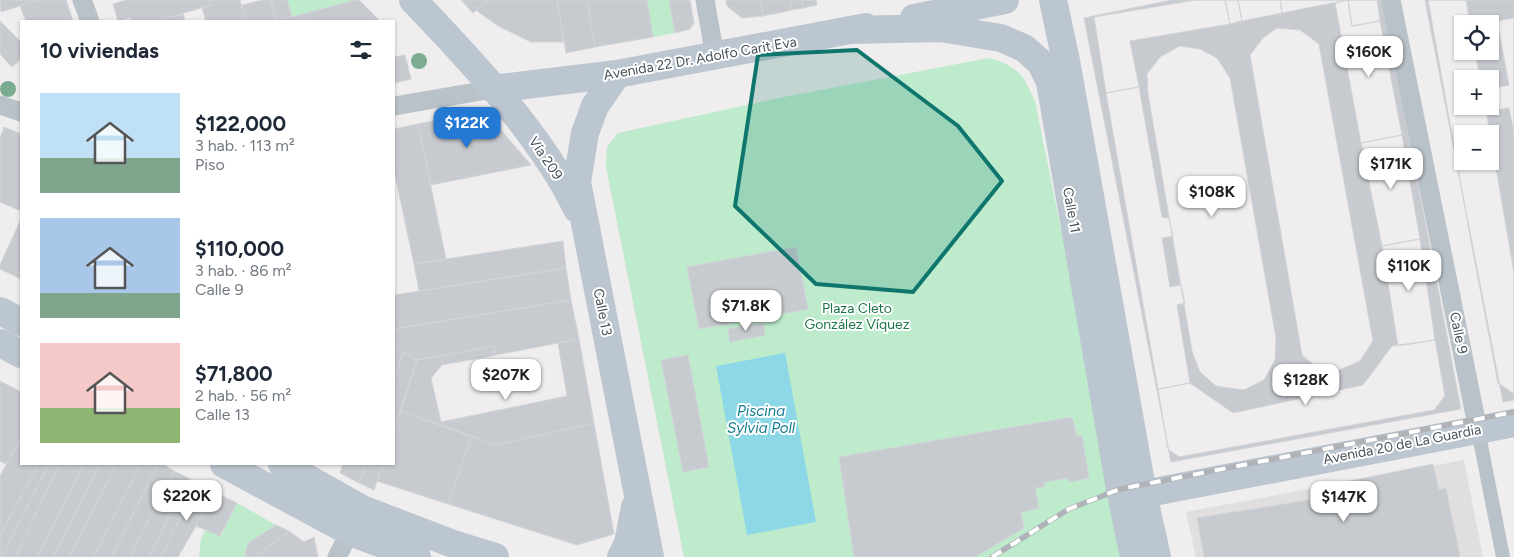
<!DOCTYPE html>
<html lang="es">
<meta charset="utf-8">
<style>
:root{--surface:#fff;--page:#f6f6f7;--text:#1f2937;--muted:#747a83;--accent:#2379d3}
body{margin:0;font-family:Figtree,sans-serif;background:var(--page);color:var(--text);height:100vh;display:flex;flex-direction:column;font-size:19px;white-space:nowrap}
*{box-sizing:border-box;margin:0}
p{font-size:16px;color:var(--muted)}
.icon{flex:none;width:28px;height:28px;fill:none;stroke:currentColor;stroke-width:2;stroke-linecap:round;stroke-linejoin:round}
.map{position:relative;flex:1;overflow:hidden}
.sheet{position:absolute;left:20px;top:20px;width:375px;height:445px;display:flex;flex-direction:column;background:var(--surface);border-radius:0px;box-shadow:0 1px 4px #0004}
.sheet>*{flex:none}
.fabs{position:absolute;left:1454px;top:15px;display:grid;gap:10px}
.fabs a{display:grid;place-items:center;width:45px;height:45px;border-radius:0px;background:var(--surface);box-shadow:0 1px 4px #0004;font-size:25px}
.price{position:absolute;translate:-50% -42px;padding:0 11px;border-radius:10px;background:#fff;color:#222;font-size:16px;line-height:32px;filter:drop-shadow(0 1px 2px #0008)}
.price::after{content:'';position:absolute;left:50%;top:30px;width:15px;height:11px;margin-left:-8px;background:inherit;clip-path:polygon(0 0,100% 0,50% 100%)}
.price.current{background:var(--accent);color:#fff}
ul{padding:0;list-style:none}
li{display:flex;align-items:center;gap:15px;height:125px;padding:0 20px}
li span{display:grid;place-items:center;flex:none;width:140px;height:100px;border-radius:0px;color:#555}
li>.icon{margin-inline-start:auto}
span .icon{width:60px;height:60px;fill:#fffc;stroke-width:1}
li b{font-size:21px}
h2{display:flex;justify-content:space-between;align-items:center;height:60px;padding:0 20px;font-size:21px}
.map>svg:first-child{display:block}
.education{fill:#e0dede}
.green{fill:#bdebcc}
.water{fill:#8cd8e6}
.building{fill:#c7cacf;stroke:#d1d4d8;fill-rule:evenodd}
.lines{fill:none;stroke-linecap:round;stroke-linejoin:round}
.pedestrian{stroke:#b9c2c9;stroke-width:14}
.minor{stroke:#b9c2c9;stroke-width:19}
.secondary{stroke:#bbc6d0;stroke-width:28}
.rail-casing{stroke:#afb3b7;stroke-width:5.5}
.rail{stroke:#fff;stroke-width:4;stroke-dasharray:11;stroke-linecap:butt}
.tree{fill:#7bab90}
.marked{fill:#0f766e;fill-opacity:0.2;stroke:#0f766e;stroke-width:4;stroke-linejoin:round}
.labels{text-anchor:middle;stroke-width:4;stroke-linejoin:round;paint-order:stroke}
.street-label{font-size:14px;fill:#465159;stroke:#fff}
.park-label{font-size:14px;fill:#1c7544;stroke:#fff}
.water-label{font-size:15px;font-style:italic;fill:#147c90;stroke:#fff}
</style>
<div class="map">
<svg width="1514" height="557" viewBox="0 0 1514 557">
<rect width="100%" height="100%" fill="#efeded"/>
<path class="education" d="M1464 460 1483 557H1196L1186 512Z"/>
<path class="green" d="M287 0H355L292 17Z
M647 0H669L675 33 653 37Z
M989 58C1019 67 1022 73 1035 101L1127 557H684L606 167 607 147 618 133 784 97Z
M237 503 276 525 250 542 247 546 245 557H199L201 539 205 530 221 536Z"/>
<path class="water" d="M785 353 816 522 747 535 716 366Z"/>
<path class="building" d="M0 0H39L1 12Z
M39 0H66L73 21H26L20 6Z
M126 0H209L211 5 157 21H132L130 18 118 21 113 4Z
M209 0H240L246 21H206L202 8 211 5Z
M263 0H271L276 21H246L242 5Z
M271 0H287L292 17 276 20Z
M355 0H359L380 21H305L303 14Z
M461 0H488L473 13Z
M488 0H557L564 42H531L498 26 476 10Z
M557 0H587L595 47 566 53Z
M587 0H647L653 37 595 47Z
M669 0H690L694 23 690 29 675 33Z
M726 0H760L763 16 742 18 727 6Z
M760 0H790L792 10 763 16Z
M790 0H801L803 8 792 10Z
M801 0H816L817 5 803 8Z
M1172 0H1383L1461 409 1171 462 1084 18Z
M1196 0H1225L1230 24 1130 41 1139 87 1106 93 1094 17Z
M1225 0H1238L1242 21 1230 24Z
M1238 0H1280L1282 13 1242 21Z
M1280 0H1377L1380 21 1352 26 1348 0 1282 13Z
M1348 0 1352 26 1380 21 1402 135 1361 143 1335 3Z
M1425 0H1514V400L1503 402ZM1462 24H1490V51H1462ZM1462 79H1490V106H1462ZM1462 134H1490V161H1462Z
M1428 0H1466L1470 24H1462V51H1475L1480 79H1462V106H1485L1489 127 1514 273V394L1498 383 1472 247ZM1462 134H1490V161H1462Z
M183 14 185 21H157Z
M303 14 305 21 276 20 292 17Z
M1514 18V133L1509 108 1490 111 1489 106 1490 89 1509 85 1497 21Z
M0 21 21 42V59L12 67 0 54Z
M1277 28 1300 30 1319 44 1373 341 1360 361 1337 371 1314 365 1302 355 1250 55 1263 38Z
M1180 46 1200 49 1217 58 1230 78 1276 338 1275 360 1264 380 1244 390 1216 386 1200 372 1192 351 1148 94 1147 74 1160 57Z
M405 55 411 79 394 83V57Z
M1139 87 1162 217 1169 218 1173 236 1162 238 1170 287 1181 285 1185 303 1177 305 1190 383 1158 389 1106 93Z
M474 113 495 123 531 165 431 185 418 124Z
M418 124 446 259 414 264 394 170V129Z
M4 127 21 134V211L0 202V138Z
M1402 135 1420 239 1382 246 1361 143Z
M21 219V279L0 269V265Z
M1420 239 1435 340 1398 346 1382 246Z
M563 241 566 268 419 291 414 264Z
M796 247 808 309 699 329 687 267Z
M566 268 571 300 394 329V295Z
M571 300 579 339 496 355 494 346 417 360 394 347V329Z
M763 323 765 335 730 342 728 329Z
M579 339 594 423 496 445 400 411 417 360 494 346 496 355 442 365 431 378 441 422 567 396 558 343Z
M1435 340 1445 396 1434 410 1179 457 1168 449 1158 389 1190 383 1233 413 1363 385 1392 346Z
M394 347 403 352 394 380Z
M403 352 417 360 394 431V380Z
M688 355 709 467 683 472 661 360Z
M0 381 21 392V438L6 464 0 461Z
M400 411 472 436 448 504 377 481 383 464H394V431Z
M1072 417 1077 436H1082L1089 478 1070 482 1067 478 1044 482V487L1035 488 1039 508 1021 512 1024 528 975 557H854L839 457Z
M594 423 614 534 577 545 448 504 472 436 496 445Z
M21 438V464H38L0 536V476Z
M38 464H49L2 557H0V536Z
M49 464H60L15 557H2Z
M60 464H84L37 557H15Z
M84 464H100L53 557H37Z
M100 464H117L69 557H53Z
M117 464H141L94 557H69Z
M141 464H158L111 557H94Z
M158 464H163L174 471 130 557H111Z
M343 464H366L359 483 340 473Z
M366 464H383L374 490 359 483Z
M1433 464 1439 490 1446 488 1460 557H1204L1197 518 1322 498 1331 485Z
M174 471 188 478 149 557H130Z
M188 478 196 484 161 557H149Z
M196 484 211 491 196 526 178 557H161Z
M211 491 237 503 220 536 196 526Z
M276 525 289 531 255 557H245L247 546 250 542Z
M289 531 304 542 314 537 318 557H255Z"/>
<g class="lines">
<path class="pedestrian" d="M1478 430 1503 557"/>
<path class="minor" d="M82 0 90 21
M705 0 715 56
M1391 0 1478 430
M0 105 21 112
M394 106 493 89
M337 557 355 522"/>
<path class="secondary" d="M413 0C470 60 541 134 577 209
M1053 0 1066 61 1143 494 1157 557
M914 18 1005 0
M849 30 940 28 1001 38 1024 48 1041 63 1050 82 1120 489 1134 557
M617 74 595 106 585 133 577 182 650 557
M493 89 617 74 866 27
M0 311 21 322
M0 343 21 354
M224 464 350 532 417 557
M282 464 362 509 456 545 495 557
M1143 494 1514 423
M621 557 628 543 635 507"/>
<g class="rail-casing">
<path id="rail" d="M992 557 1069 509 1120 489 1514 412"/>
</g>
<use href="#rail" class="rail"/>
</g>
<g class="tree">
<circle cx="419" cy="61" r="8"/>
<circle cx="8" cy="89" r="8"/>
</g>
<path class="marked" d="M857 50 958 126 1002 181 913 292 816 284 735 206 758 55Z"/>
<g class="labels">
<g class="street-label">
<text transform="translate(700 58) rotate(-10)" y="5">Avenida 22 Dr. Adolfo Carit Eva</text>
<text transform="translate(546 158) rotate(56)" y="5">Vía 209</text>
<text transform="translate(1072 210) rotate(80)" y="5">Calle 11</text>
<text transform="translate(603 312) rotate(79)" y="5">Calle 13</text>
<text transform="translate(1459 333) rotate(78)" y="5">Calle 9</text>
<text transform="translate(1402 444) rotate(-11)" y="5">Avenida 20 de La Guardia</text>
</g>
<g class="park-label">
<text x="857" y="313">Plaza Cleto<tspan x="857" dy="16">González Víquez</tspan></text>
</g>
<g class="water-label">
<text x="761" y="416">Piscina<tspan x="761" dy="17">Sylvia Poll</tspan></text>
</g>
</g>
</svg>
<div class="fabs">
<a><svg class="icon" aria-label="locate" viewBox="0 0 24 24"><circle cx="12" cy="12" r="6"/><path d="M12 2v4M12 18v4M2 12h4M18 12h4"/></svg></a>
<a>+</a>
<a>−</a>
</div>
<b class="price" style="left:1369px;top:78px">$160K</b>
<b class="price current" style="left:467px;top:149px">$122K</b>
<b class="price" style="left:1391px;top:190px">$171K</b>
<b class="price" style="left:1212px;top:218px">$108K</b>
<b class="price" style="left:1409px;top:292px">$110K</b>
<b class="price" style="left:746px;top:332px">$71.8K</b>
<b class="price" style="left:506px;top:401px">$207K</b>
<b class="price" style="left:1306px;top:406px">$128K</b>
<b class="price" style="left:187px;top:522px">$220K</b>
<b class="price" style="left:1344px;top:523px">$147K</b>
<section class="sheet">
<h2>10 viviendas<svg class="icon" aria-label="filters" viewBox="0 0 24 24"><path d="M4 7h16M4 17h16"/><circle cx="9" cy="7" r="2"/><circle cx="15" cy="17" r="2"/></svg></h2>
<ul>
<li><span style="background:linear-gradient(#bfe0f5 65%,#7fa58c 0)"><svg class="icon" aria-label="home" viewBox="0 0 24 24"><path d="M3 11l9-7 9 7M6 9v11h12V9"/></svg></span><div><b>$122,000</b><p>3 hab. · 113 m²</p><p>Piso</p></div></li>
<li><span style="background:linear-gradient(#a9c7e8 75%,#7fa58c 0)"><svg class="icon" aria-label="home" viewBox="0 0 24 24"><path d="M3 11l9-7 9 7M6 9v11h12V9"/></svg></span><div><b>$110,000</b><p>3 hab. · 86 m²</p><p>Calle 9</p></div></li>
<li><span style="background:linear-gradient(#f6c9c9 65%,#8fb573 0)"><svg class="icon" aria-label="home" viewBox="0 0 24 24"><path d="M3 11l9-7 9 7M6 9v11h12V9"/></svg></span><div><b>$71,800</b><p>2 hab. · 56 m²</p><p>Calle 13</p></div></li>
</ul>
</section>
</div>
